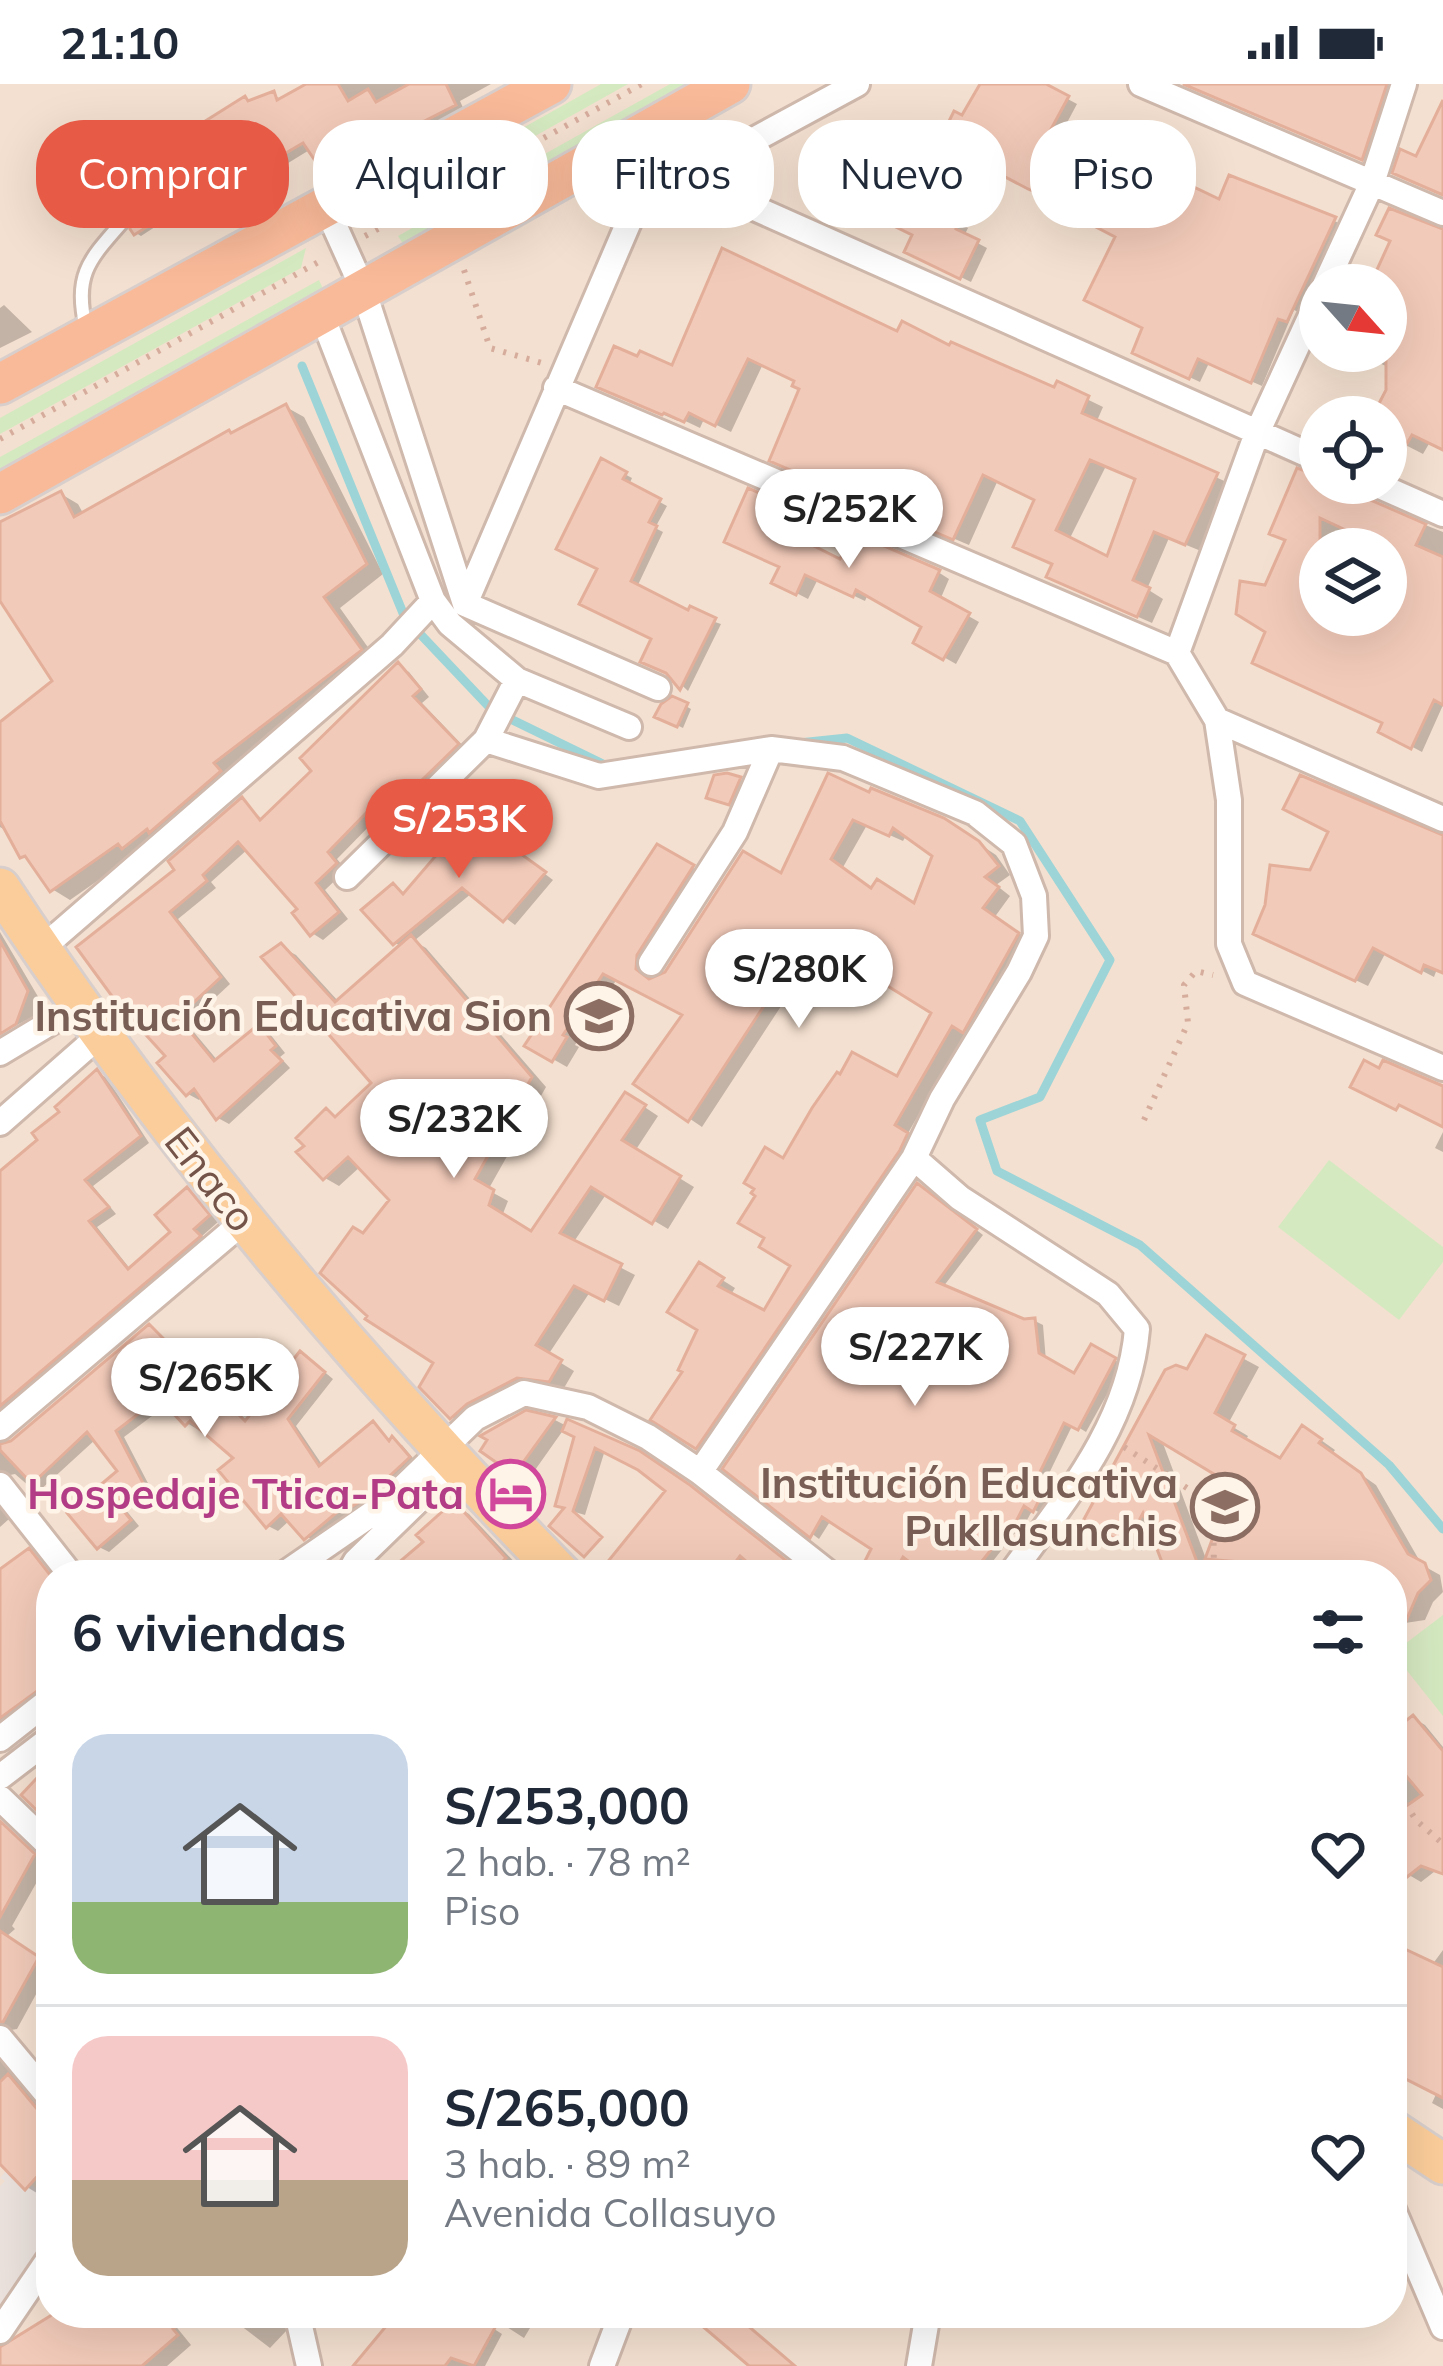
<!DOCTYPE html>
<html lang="es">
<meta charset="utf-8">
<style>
:root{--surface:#fff;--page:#f2f2f3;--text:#1f2937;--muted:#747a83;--line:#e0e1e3;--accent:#e75a46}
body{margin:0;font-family:Mulish,sans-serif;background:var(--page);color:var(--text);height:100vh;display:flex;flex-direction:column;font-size:45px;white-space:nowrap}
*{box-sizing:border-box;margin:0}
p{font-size:39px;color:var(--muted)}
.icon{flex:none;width:66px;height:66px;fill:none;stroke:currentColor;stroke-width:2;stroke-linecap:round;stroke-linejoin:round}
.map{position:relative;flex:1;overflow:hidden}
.drawer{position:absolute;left:36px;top:1476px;width:1371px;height:768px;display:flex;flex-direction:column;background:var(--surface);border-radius:48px;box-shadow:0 12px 48px #0002}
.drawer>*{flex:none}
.banner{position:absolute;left:36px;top:36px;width:1371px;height:108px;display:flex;gap:24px}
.needle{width:78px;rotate:117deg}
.buttons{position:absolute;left:1299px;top:180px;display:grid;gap:24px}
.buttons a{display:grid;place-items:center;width:108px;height:108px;border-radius:50%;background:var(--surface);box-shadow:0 12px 48px #0002;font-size:60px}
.price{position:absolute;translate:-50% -102px;padding:0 27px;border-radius:42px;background:#fff;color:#222;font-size:39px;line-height:78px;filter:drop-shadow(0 3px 6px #0008)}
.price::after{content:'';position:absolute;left:50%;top:72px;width:36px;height:27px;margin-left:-18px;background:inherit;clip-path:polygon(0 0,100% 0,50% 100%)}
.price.current{background:var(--accent);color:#fff}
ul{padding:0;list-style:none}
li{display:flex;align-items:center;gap:36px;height:300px;padding:0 36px}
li+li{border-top:3px solid var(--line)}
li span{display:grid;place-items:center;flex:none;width:336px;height:240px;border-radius:36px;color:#555}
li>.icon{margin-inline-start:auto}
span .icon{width:144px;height:144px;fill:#fffc;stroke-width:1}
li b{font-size:51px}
h2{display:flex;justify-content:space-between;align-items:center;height:144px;padding:0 36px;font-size:51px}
.tag{padding:0 42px;border-radius:48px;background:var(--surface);box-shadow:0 12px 48px #0002;font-size:42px;line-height:108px}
.tag.current{background:var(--accent);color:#fff}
.status{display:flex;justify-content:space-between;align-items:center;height:84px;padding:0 60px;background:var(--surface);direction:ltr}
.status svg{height:33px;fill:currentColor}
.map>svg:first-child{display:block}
.residential{fill:#f4e0d0;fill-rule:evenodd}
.industrial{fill:#ebe2dd}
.green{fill:#d5e9c1}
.shadow{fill:#0003;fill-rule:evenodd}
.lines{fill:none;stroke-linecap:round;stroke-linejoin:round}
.stream{stroke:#9dd4d7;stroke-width:9}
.building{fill:#f2cab9;stroke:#e4af9a;stroke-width:3;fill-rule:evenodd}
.service-casing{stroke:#cfb8ac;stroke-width:18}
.minor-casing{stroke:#cfb8ac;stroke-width:30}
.primary-casing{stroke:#d8cfcc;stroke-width:45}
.trunk-casing{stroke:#d8cfcc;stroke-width:45}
.path{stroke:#d6ad9d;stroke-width:6;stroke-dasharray:3 9;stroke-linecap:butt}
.service{stroke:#fff;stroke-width:12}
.minor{stroke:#fff;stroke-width:24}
.primary{stroke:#fbcd9a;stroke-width:39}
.trunk{stroke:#f9ba99;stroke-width:39}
.labels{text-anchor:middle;stroke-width:9;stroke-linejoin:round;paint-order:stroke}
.education-label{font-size:42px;font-weight:bold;fill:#785e54;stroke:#fff4e8;text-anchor:end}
.street-label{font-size:42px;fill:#745348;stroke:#fff4e8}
.hotel-label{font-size:42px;font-weight:bold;fill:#b23c85;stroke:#fff4e8;text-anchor:end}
</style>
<div class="status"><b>21:10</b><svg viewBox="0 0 49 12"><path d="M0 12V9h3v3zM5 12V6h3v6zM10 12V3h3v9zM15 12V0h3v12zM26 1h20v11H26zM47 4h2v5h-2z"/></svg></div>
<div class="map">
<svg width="1443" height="2282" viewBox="0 0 1443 2282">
<rect width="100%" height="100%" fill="#fcefe2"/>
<path class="residential" d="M0 0H1443V2282H0ZM1320 201H1386V267H1320ZM1320 333H1386V399H1320ZM1320 465H1386V531H1320ZM51 1491H1392V2229H51Z"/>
<path class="industrial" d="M6 2087 38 2105 51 2121V2151L45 2157 51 2164 0 2228V2102L5 2097 0 2094Z"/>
<path class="green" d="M601 0H628L391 133 384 122Z
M670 0H707L409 169 398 152Z
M306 164 301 184 0 350V334Z
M319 196 327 213 0 392V373Z
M1329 1076 1443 1163V1178L1399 1236 1278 1143Z
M1443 1531V1632L1393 1569Z"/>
<path class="shadow" d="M312 0H491L460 17 464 26 387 65 377 59 330 85 320 79 311 65 249 103 239 98 204 41 273 11 283 16Z
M983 0H1040L1077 20 1047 76 1109 102 1180 71 1190 77 1179 100 1220 118 1231 95 1344 141 1303 230 1294 226 1262 302 1209 279 1200 298 1146 273V243L1118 152 1103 135 973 76 944 132 968 144 964 152 987 164 971 198 917 172 915 150 855 100 879 49 918 69 935 72 964 35Z
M1233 0H1405L1376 82 1239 23Z
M140 79 160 106 157 120 175 130 141 152 136 149 133 127 121 125Z
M1443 148V365L1430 358 1423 370 1386 351V333H1376L1399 288 1353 267H1386V201H1373Z
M4 221 32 248 0 264V224Z
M899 251 1055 307 1058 301 1103 323 1096 339 1231 400 1201 467 1169 454 1147 505 1163 515 1152 539 1064 500 1037 416 998 396 969 461 787 384 802 304 797 297 763 280 731 348 704 335 700 344 679 334 678 337 615 310 673 285ZM1106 382 1138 396 1109 476 1069 456Z
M286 323 304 333 383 490 340 524 377 576 136 770 70 816 52 805 33 778 22 772 10 749 0 743V642L56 598 0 511V455L61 410 78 420 84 431Z
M602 378 632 394 629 401 667 422 655 444 663 448 637 503 690 530 721 540 688 607 669 589 655 554 600 484Z
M1320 395V399H1357L1366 405 1372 420 1443 448V621L1422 668 1382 647 1385 639 1268 546 1267 504ZM1320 465H1386V531H1320Z
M791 425 802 432 792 454 841 479 938 488 949 495 940 516 979 538 956 580 917 558 925 542 868 510 865 517 818 495 808 515 775 498 782 483 739 463Z
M398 582 409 588 429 613 422 619 468 667 397 736 384 727 337 775 346 786 325 806 348 835 323 856 312 849 302 825 248 765 211 798 216 804 178 835 230 900 187 940 218 977 259 944 270 950 285 969 280 973 290 984 229 1040 218 1034 203 1012 199 1016 188 1010 169 972 119 917 178 787 242 717 264 737 315 687Z
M673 615 691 625 683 644 658 632Z
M829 693 958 746 996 771 1010 791 996 801 1010 812 994 834 1031 857 977 954 966 947 907 1051 919 1059 710 1370 697 1363 687 1287 701 1245 700 1182 735 1204 730 1212 765 1230 794 1181 785 1078 898 996 935 928 823 858 702 1043 637 999 686 931 617 895 575 961 579 963 567 983 528 961 658 764 705 791 649 879 648 899 667 890 783 793ZM867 741 903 757 907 750 936 771 916 822 873 807 842 785Z
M740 696 744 698 734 721 714 715Z
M485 736 504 752 500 756 553 796 515 841 472 809 414 857 426 864 546 1003 488 1106 508 1117 502 1132 532 1151 640 1020 658 1032 635 1067 694 1103 668 1145 607 1109 573 1159 635 1191 619 1222 590 1208 548 1271 574 1287 564 1304 533 1301 466 1341 452 1333 393 1116 361 1082 339 1102 325 1094 326 1027 338 1034 375 999 281 863 296 871 339 918 403 863 395 859 394 802 406 811Z
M1443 752V888L1437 885 1434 893 1386 868 1368 902 1269 855 1312 789Z
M0 848 40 916 34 932 0 950Z
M98 989 107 994 149 1059 93 1102 116 1130 97 1143 131 1186 174 1148 187 1106 197 1112 218 1138 202 1152 208 1159 0 1336V1091L41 1056Z
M1443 1048V1068L1435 1064Z
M926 1107 983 1151 943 1203 1024 1238 1035 1237 1043 1241 1046 1277 1075 1293 1092 1264 1120 1279V1287L1086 1348 1073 1340 1042 1404 1052 1412 1042 1430 1033 1425 1019 1451 1015 1449 982 1491H931L912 1476 903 1491H891L875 1464 831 1436 819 1455 726 1384Z
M149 1243 248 1338 310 1276 333 1295 296 1342 323 1382 373 1341 392 1358 402 1361 418 1380 316 1460 290 1436 278 1447 268 1442 238 1374 200 1342 197 1345 187 1339 168 1320 124 1353 151 1405 125 1425 139 1442 109 1468 99 1463 121 1388 96 1355 37 1409 15 1390 0 1393V1360H12Z
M1207 1255 1259 1283 1228 1340 1248 1352 1245 1358 1280 1378 1318 1354 1335 1366 1332 1370 1376 1401 1422 1481 1440 1491 1443 1508 1433 1518 1425 1536 1392 1541V1491H1264L1260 1485 1224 1483 1209 1474 1236 1400 1161 1354 1212 1491H1170L1153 1446 1142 1467 1087 1435 1189 1289Z
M527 1330 555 1336 700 1411 799 1491H617L670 1407 642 1385 605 1366 585 1431 568 1426 577 1352 564 1345 528 1396 484 1366Z
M454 1421 469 1430 520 1484 513 1491H389L428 1458Z
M0 1422 9 1435 0 1443Z
M27 1466 53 1491 51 1609 0 1646V1488Z
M1413 1634 1425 1641 1443 1663V1781L1421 1798 1409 1791 1398 1776 1392 1781V1652Z
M0 1737 47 1780 12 1842 15 1845 6 1853 51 1883 17 1945 5 1947 0 1953Z
M1392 1862 1432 1881 1443 1866V2025L1432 2019 1437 2008 1392 1986Z
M0 1974 51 2036V2099L40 2111 27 2103 0 2046Z
M65 2229H165L191 2261 167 2282H3L0 2267Z
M224 2229H269L287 2246 270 2264Z
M401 2229H469L502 2250 485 2282H373Z
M485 2229H539L524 2254Z"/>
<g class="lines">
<path class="stream" d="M302 282 405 534 492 626 605 681
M799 659 847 654 1020 737 1110 876 1040 1013 980 1036 997 1087 1140 1161 1389 1381 1443 1445"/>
</g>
<path class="building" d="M306 0H338L348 17 368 5 376 18 409 0H446L456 21 375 62 370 53 318 81 303 59 235 99 199 41 245 12 248 17 274 7 277 16Z
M980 0H1046L1069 12 1038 69 1107 98 1133 45 1182 69 1171 92 1219 115 1229 91 1336 133 1287 238 1278 235 1251 299 1198 275 1189 295 1132 269 1142 244 1084 216 1115 153 1096 143 1099 135 1028 105 975 77 962 73 935 125 959 136 956 145 979 156 960 195 904 168 912 151 847 119 878 45 917 65 919 61 934 68 954 27 962 31Z
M1183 0H1387L1362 76Z
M1443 16V111L1392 89 1400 65 1416 72Z
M139 76 156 102 153 115 168 120 172 127 134 151 130 145 133 132 127 126 119 127 101 100Z
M1389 124 1443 145V366L1412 351 1405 363 1386 354V333H1372L1386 306V201H1370L1390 157 1376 151Z
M722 164 897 247 902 237 949 261 951 258 1054 303 1057 297 1089 312 1082 329 1218 389 1185 461 1154 448 1133 496 1150 504 1137 533 1046 493 1052 480 1013 463 1034 416 983 391 953 456 769 377 799 305 792 302 794 297 748 275 715 342 689 329 684 338 664 329 662 331 596 303 614 262 637 272 640 267 672 281ZM1090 376 1135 395 1107 472 1056 446Z
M286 320 367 480 324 513 362 566 214 679 221 687 149 749 147 745 122 765 118 760 50 808 25 772 20 774 0 737V638L52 597 0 517V438L61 407 74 433 229 346 231 349Z
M601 374 627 388 623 395 661 415 649 438 657 442 631 497 688 526 690 522 716 534 680 606 666 589 640 578 651 555 579 520 597 485 556 465Z
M1297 384 1320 392V399H1357L1366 414 1426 440 1416 461 1443 473V621L1434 616 1411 665 1378 648 1382 639 1252 579 1265 548 1236 530 1240 497 1265 501 1285 456 1269 450ZM1320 434 1386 465V531H1320Z
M748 404 792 423 782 446 840 475 852 448 940 486 930 507 970 529 943 576 913 559 921 543 856 506 853 513 805 491 796 511 771 499 779 483 724 458Z
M398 578 421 605 413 612 459 660 385 732 374 721 328 768 337 779 316 799 339 828 310 852 292 829 297 825 238 758 203 791 207 797 170 828 221 893 178 933 214 977 259 940 276 962 271 966 282 977 216 1036 194 1005 186 1012 157 979 165 972 117 919 76 863 174 786 168 777 242 713 260 736 311 687 300 674Z
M672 612 688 619 677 643 654 633 661 620Z
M727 689 741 693 729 721 706 714 714 691Z
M828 689 869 708 871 704 944 734 979 757 999 782 985 793 999 803 983 824 1019 849 963 949 952 942 895 1041 908 1049 900 1066 696 1365 650 1336 682 1288 678 1286 697 1246 667 1228 699 1178 724 1194 718 1202 764 1226 790 1182 759 1163 764 1154 738 1139 755 1112 751 1109 754 1105 744 1099 765 1063 783 1074 812 1024 837 988 840 990 852 968 897 992 931 929 809 853 688 1038 633 1000 682 931 603 890 563 951 567 953 552 978 524 962 657 760 694 781 637 871 636 885 649 895 665 888 743 767 781 789ZM853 736 889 752 893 744 932 772 914 819 877 795 871 804 831 775Z
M1300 691 1443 751V889L1424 881 1421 889 1373 864 1355 897 1253 850 1265 821 1270 781 1310 786 1328 748 1283 725Z
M475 726 496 744 492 749 546 788 503 838 462 804 393 861 361 826 393 799 403 810Z
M411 851 532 993 475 1095 494 1106 489 1121 531 1147 625 1008 646 1021 622 1056 681 1092 652 1140 591 1103 560 1149 622 1180 604 1217 574 1202 536 1261 562 1276 549 1298 517 1294 467 1320 450 1335 419 1303 433 1279 365 1235 367 1232 320 1189 353 1143 363 1149 389 1116 348 1073 323 1096 296 1068 304 1062 296 1054 326 1024 335 1033 371 999 261 873 281 859 335 918Z
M0 857 28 907 16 940 0 950Z
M1364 976 1379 984 1383 976 1443 1002V1043L1399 1021 1396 1026 1350 1003Z
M97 985 141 1052 85 1096 109 1123 89 1137 128 1185 170 1148 155 1131 187 1103 210 1131 194 1145 201 1152 0 1322V1087L37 1056 32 1049 59 1028 55 1023Z
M917 1099 977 1145 937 1198 1024 1235 1035 1234 1039 1269 1074 1289 1091 1260 1116 1274 1078 1346 1064 1339 1035 1398 1045 1405 1033 1428 1024 1422 1010 1449 1006 1447 971 1491H926L903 1473 893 1491H886L864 1479 871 1465 822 1433 810 1454 722 1385Z
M149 1240 245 1337 300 1267 325 1288 288 1335 319 1382 373 1337 389 1357 392 1352 410 1373 367 1413 346 1426 343 1423 304 1456 281 1430 266 1444 218 1386 233 1374 190 1337 185 1342 159 1314 116 1347 143 1399 117 1419 131 1436 97 1465 67 1429 117 1387 87 1348 32 1400 0 1366V1360L11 1357Z
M1206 1251 1245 1271 1215 1329 1235 1341 1232 1347 1280 1374 1302 1341 1322 1355 1319 1359 1361 1389 1408 1470 1425 1479 1431 1496 1418 1509 1392 1570V1491H1260L1252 1479 1205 1475 1232 1401 1149 1351 1202 1491H1167L1143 1429 1126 1461 1083 1437 1165 1286 1176 1281 1187 1285Z
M526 1326 556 1333 514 1391 480 1367 487 1356 480 1352Z
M567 1335 640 1367 690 1401 793 1482 788 1491H762L740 1472 726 1491H597L665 1407 638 1386 595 1364 573 1427 602 1453 584 1473 549 1442 564 1424 555 1422 574 1353 562 1347Z
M454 1417 506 1474 489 1491H384L423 1458 416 1451Z
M29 1464 51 1492V1597L0 1634V1485Z
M1413 1631 1443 1667V1790L1421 1782 1407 1793 1392 1773V1732L1422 1711 1392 1675V1648Z
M51 1679V1740L21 1711Z
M0 1737 35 1770 0 1833Z
M0 1847 39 1873 3 1938H0Z
M1392 1859 1443 1883V2014L1392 1988Z
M8 1990 38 2026 51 2034V2077L25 2106 0 2080V1998Z
M55 2229H192L173 2245 178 2251 142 2282H0V2263Z
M397 2229H503L474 2282 451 2274 445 2282H353Z
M687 2229H733L795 2282H749Z"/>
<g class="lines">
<g class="service-casing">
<path id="service" d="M162 110C215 103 237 96 271 145
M86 245C74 190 88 177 124 136"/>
</g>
<g class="minor-casing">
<path id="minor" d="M1141 0 1443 129
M685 93 1320 376
M326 123 363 205 465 520 637 119 857 0
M1325 201 1372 99 1404 0
M1320 212 1257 349 1177 569 1217 636 1229 716V860L1245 899 1443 984
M321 229 433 517 450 540 517 596 629 643
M556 304 1177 569
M1373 399 1443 430
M465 520 658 604
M1217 636 1443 735
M486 656 599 692 771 665 843 674 975 729 1014 760 1034 812 1036 852 1019 888 942 1015 914 1074 960 1114 1108 1210 1137 1245C1129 1341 1065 1415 1010 1491
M347 793 486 656 517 596
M40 866 392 561 433 517
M651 879 735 748 771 665
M0 969 78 922
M0 1039 99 952
M0 1344 243 1138
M700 1388 914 1074
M0 1401 71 1491
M283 1491 386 1420 475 1334 524 1309 588 1323 648 1353 700 1388 831 1491
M348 1491 356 1477 430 1405 460 1386
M0 1655 51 1615
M0 1693 51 1654
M0 1714 51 1763
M0 1954 51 2015
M1392 2123 1443 2243
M297 2229 309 2282
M0 2247 51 2172
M602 2282 622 2229
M919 2282 928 2229"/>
</g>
<g class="primary-casing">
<path id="primary" d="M0 804C163 1052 355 1279 562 1491
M1392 2046 1443 2080"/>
</g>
<g class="trunk-casing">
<path id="trunk" d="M0 300 551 0
M0 410 730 0"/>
</g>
<path class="path" d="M365 152 642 0
M464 186 490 264 542 279
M0 355 322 176
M1144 1036 1188 939 1184 901 1196 887 1213 891
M1124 1363 1213 1421 1214 1486 1224 1491
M1392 1700 1416 1736 1443 1760"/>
<use href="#service" class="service"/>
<use href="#minor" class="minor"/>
<use href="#primary" class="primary"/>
<use href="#trunk" class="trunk"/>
</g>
<defs>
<g id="school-ring" transform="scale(3.45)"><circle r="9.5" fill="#fff4e8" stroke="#8d6e63" stroke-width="1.5"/><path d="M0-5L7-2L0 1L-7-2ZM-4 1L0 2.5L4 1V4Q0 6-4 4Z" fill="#8d6e63"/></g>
<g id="hotel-ring" transform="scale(3.45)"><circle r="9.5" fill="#fff4e8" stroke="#d1479c" stroke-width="1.5"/><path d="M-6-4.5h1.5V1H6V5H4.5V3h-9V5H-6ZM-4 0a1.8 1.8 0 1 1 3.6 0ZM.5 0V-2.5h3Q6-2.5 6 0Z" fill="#d1479c"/></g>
</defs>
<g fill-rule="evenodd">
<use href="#school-ring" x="599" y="932"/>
<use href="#hotel-ring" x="511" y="1410"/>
<use href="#school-ring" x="1225" y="1423"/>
</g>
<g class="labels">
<g class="education-label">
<text x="552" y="947">Institución Educativa Sion</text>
<text x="1178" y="1414">Institución Educativa<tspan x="1178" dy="48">Pukllasunchis</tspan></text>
</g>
<g class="street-label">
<text transform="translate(211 1095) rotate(52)" y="15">Enaco</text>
</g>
<g class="hotel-label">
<text x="464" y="1425">Hospedaje Ttica-Pata</text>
</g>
</g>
</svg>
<div class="buttons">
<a><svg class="needle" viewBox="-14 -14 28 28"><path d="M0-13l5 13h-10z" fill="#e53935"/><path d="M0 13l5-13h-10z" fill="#747a83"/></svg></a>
<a><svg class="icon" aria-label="locate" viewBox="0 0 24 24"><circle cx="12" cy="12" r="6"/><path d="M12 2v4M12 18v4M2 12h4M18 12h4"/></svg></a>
<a><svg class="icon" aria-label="layers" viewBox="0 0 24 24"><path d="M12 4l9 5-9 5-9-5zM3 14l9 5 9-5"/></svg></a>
</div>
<b class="price" style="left:849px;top:487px">S/252K</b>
<b class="price current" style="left:459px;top:797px">S/253K</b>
<b class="price" style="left:799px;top:947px">S/280K</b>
<b class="price" style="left:454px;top:1097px">S/232K</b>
<b class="price" style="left:915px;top:1325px">S/227K</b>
<b class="price" style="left:205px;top:1356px">S/265K</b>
<div class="banner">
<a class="tag current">Comprar</a>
<a class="tag">Alquilar</a>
<a class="tag">Filtros</a>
<a class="tag">Nuevo</a>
<a class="tag">Piso</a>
</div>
<section class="drawer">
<h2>6 viviendas<svg class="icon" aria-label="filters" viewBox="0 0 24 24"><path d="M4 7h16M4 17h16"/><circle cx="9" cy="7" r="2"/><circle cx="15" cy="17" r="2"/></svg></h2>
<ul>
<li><span style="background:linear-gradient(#c9d6e8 70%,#8fb573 0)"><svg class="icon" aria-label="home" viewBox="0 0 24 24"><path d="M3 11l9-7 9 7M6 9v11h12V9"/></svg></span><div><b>S/253,000</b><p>2 hab. · 78 m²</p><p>Piso</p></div><svg class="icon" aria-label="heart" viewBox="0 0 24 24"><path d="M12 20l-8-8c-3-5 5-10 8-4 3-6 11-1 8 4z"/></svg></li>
<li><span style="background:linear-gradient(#f6c9c9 60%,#b9a48a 0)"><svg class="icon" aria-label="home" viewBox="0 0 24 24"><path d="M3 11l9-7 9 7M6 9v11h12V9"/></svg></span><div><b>S/265,000</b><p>3 hab. · 89 m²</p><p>Avenida Collasuyo</p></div><svg class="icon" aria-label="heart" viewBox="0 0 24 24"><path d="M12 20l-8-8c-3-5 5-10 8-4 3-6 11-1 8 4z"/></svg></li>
</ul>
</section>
</div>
